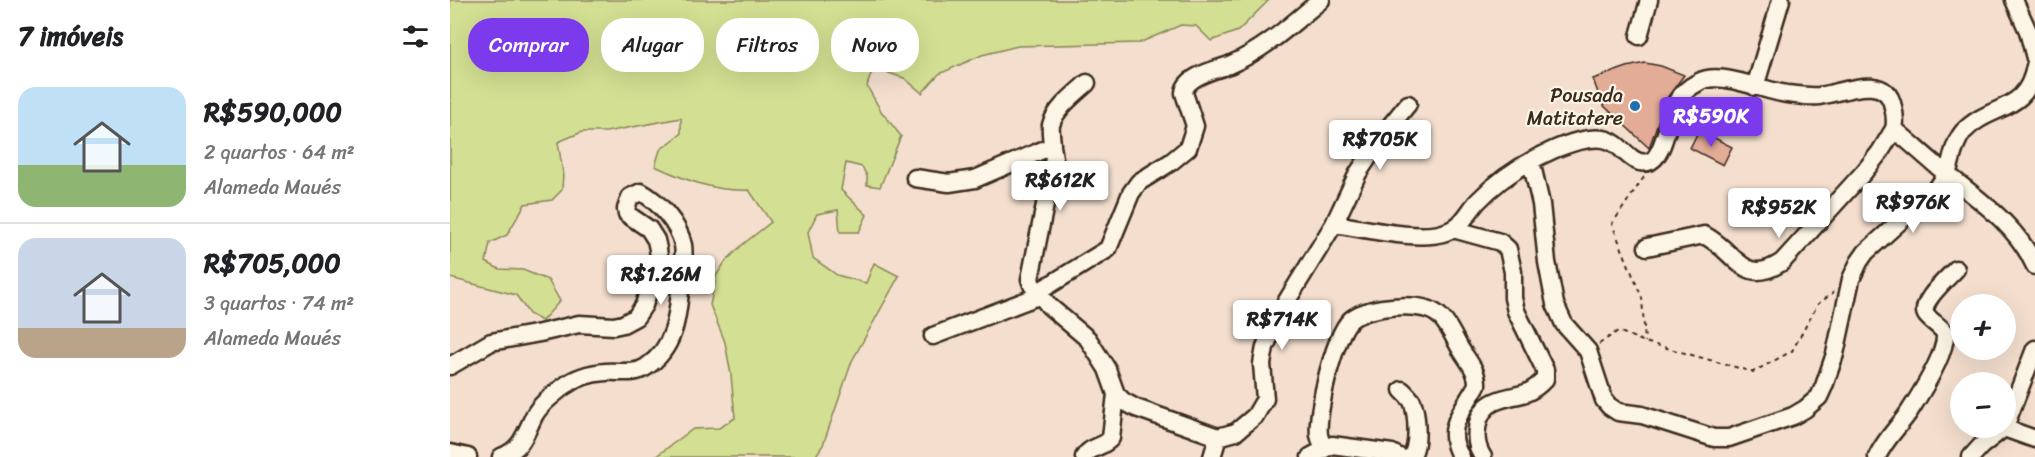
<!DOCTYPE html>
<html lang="pt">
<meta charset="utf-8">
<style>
:root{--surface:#fff;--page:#f6f6f6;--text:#202124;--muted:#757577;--line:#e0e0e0;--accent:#7c3aed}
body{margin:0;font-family:Sriracha,sans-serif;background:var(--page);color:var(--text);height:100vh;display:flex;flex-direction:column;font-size:22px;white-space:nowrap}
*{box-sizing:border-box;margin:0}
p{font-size:20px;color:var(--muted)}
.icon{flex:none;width:33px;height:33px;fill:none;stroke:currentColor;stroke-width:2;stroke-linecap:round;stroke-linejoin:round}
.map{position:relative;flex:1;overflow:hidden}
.drawer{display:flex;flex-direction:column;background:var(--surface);width:450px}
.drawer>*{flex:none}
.banner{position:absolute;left:18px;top:18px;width:570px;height:54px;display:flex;gap:12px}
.fabs{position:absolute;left:1500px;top:294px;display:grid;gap:12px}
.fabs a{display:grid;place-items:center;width:66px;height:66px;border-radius:50%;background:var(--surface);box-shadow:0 6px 24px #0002;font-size:30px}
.price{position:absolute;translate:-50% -51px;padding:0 14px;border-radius:6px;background:#fff;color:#222;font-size:20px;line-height:39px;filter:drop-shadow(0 2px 3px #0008)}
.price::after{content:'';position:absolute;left:50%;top:36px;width:18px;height:14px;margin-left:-9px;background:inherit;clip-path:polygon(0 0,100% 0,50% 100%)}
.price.selected{background:var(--accent);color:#fff}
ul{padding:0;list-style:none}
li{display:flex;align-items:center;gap:18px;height:150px;padding:0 18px}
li+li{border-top:2px solid var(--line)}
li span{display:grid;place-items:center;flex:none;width:168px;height:120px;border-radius:18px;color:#555}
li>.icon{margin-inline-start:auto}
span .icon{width:72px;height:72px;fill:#fffc;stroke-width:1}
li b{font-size:26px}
h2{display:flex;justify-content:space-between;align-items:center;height:72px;padding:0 18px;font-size:26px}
.tag{padding:0 21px;border-radius:24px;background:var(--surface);box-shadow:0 6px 24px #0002;font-size:21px;line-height:54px}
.tag.selected{background:var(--accent);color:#fff}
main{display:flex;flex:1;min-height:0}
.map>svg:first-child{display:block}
.green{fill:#d3df92;stroke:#878458;stroke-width:1.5}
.building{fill:#e2ac97;stroke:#3b2a1e;stroke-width:1.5}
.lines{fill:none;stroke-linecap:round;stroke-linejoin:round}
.minor-casing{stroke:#3b2a1e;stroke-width:21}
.path{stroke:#3b2a1e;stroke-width:2;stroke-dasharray:4.5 4.5;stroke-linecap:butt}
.minor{stroke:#fcf5e5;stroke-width:16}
.poi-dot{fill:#1f6fb2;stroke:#fcf5e5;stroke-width:2}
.labels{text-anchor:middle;stroke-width:4.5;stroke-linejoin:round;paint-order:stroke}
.poi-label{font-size:20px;fill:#3b2a1e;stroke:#fcf5e5;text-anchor:end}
</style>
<main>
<section class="drawer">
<h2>7 imóveis<svg class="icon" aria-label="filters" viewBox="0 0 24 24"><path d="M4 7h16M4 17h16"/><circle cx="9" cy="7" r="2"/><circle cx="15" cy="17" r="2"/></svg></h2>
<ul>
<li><span style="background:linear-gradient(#bfe0f5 65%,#8fb573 0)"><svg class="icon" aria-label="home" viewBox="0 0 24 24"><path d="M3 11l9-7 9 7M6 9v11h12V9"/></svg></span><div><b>R$590,000</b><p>2 quartos · 64 m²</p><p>Alameda Maués</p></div></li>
<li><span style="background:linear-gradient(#c9d6e8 75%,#b9a48a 0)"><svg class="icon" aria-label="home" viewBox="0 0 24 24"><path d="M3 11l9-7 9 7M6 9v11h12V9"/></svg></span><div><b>R$705,000</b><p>3 quartos · 74 m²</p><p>Alameda Maués</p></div></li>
</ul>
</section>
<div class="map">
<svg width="1585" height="457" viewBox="0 0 1585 457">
<rect width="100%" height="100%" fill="#f4dfce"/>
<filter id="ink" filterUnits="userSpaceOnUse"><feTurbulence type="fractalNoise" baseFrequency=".0167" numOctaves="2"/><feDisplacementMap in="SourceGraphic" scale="12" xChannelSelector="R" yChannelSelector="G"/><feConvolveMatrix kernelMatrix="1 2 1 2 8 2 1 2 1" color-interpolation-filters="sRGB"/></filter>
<g filter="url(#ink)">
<path class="green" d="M0 0H819L788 31 761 41 746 26 731 25 689 43 568 46 532 55 489 74 472 93 454 78 423 68 417 86 431 111 451 136 430 187 417 185V176L412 167 396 163 391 190 417 215 409 232H390L388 210 367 214 358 232 363 258 387 275 416 283 424 263 449 276 402 361 373 445 365 457H205L243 429 269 428 285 418 281 375 275 342 260 305 266 276 275 262 292 245 321 222 299 190C266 192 235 180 205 166L210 150 231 134V118L156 132H132L108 142 113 173 112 190 102 200 75 204 57 235 40 243 36 262 49 269 73 270 98 280 110 301 92 321 79 314 66 295 0 278Z"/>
<path class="building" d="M1195 63 1211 66 1234 75 1216 99 1199 148 1152 104 1143 79 1177 67Z
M1249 130 1282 147 1273 165 1240 148Z"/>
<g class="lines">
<g class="minor-casing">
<path id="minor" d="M871 0C842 24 814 50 779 65 766 70 735 76 734 93L745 126 738 148 721 162 689 182 681 193 658 249 588 292 599 306 638 339 657 369 666 394 673 401 686 408 768 437 786 432 805 416 815 399 812 364 815 347 830 312 884 224 908 173 936 131 958 104
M1564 0 1578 31 1585 58
M1189 36 1199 0
M1305 87 1331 0
M1081 161 1091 204 1097 262 1105 304 1114 324 1138 351 1154 400 1159 406 1168 412 1192 415 1264 438H1279L1343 416 1355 409 1369 397 1374 386 1385 354 1401 279 1409 262 1416 252 1488 187C1491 182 1496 177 1498 171 1502 159 1504 143 1513 132 1540 103 1577 114 1585 66
M465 178 499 183 525 179 602 146C602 139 600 132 601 125 605 109 625 94 637 83
M884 224C913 228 970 242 996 232 1013 226 1017 213 1028 201 1048 180 1076 162 1103 150 1117 144 1145 134 1160 141 1173 146 1182 166 1198 162 1214 159 1218 117 1226 103 1231 94 1239 87 1249 82 1270 70 1313 91 1337 94 1347 95 1359 97 1369 96 1392 93 1436 71 1443 107 1445 115 1446 121 1444 129 1461 143 1477 158 1493 171 1528 199 1567 225 1585 266
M1003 229 1050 242 1058 249 1063 272V298L1066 311 1095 370V379C1075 400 1066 392 1044 402 1025 411 1022 441 1033 457
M1197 247 1254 235C1286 251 1293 288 1332 262L1414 172 1430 152 1444 129
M588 292 582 285 580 279 602 170 604 158 602 146
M483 336 591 295
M0 366 41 342 90 333 129 324 164 326 173 324 186 317 194 305 209 257 208 249 206 240 199 229 177 214 176 209 180 197 191 192C208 201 229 224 233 245 235 256 232 270 231 281 228 314 226 348 196 367 185 375 169 371 156 372 139 373 126 377 113 387 103 395 90 404 84 416 75 434 72 449 51 457
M952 390C956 394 959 397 962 401 967 413 970 449 960 457
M1556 424 1585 349
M873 448C872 444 870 439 869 435 866 414 885 329 903 318 920 306 970 301 987 314 997 321 1004 338 1010 348 1017 360 1028 371 1027 385 1013 410 993 429 1011 457
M0 453 18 457
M634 457C640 446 653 448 661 438L666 394
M762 457 768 437
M860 457 882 445 942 453 949 457
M1427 457C1435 439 1448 428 1459 412 1470 395 1497 352 1495 333 1490 326 1482 322 1477 316 1467 304 1498 278 1506 269
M1521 457 1531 446 1554 428 1585 439"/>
</g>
<path class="path" d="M1194 177 1162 224 1192 298 1195 342
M1149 344 1168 331 1195 342 1303 372 1342 351 1368 304 1384 292"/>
<use href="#minor" class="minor"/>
</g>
</g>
<circle class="poi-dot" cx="1185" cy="106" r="6"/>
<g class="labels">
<g class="poi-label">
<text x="1173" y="102">Pousada<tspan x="1173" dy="23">Matitatere</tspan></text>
</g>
</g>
</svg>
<div class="fabs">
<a>+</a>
<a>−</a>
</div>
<b class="price selected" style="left:1261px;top:148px">R$590K</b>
<b class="price" style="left:930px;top:171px">R$705K</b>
<b class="price" style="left:610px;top:212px">R$612K</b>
<b class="price" style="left:1463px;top:234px">R$976K</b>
<b class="price" style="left:1329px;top:239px">R$952K</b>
<b class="price" style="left:211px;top:306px">R$1.26M</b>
<b class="price" style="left:832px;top:351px">R$714K</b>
<div class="banner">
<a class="tag selected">Comprar</a>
<a class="tag">Alugar</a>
<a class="tag">Filtros</a>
<a class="tag">Novo</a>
</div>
</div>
</main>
